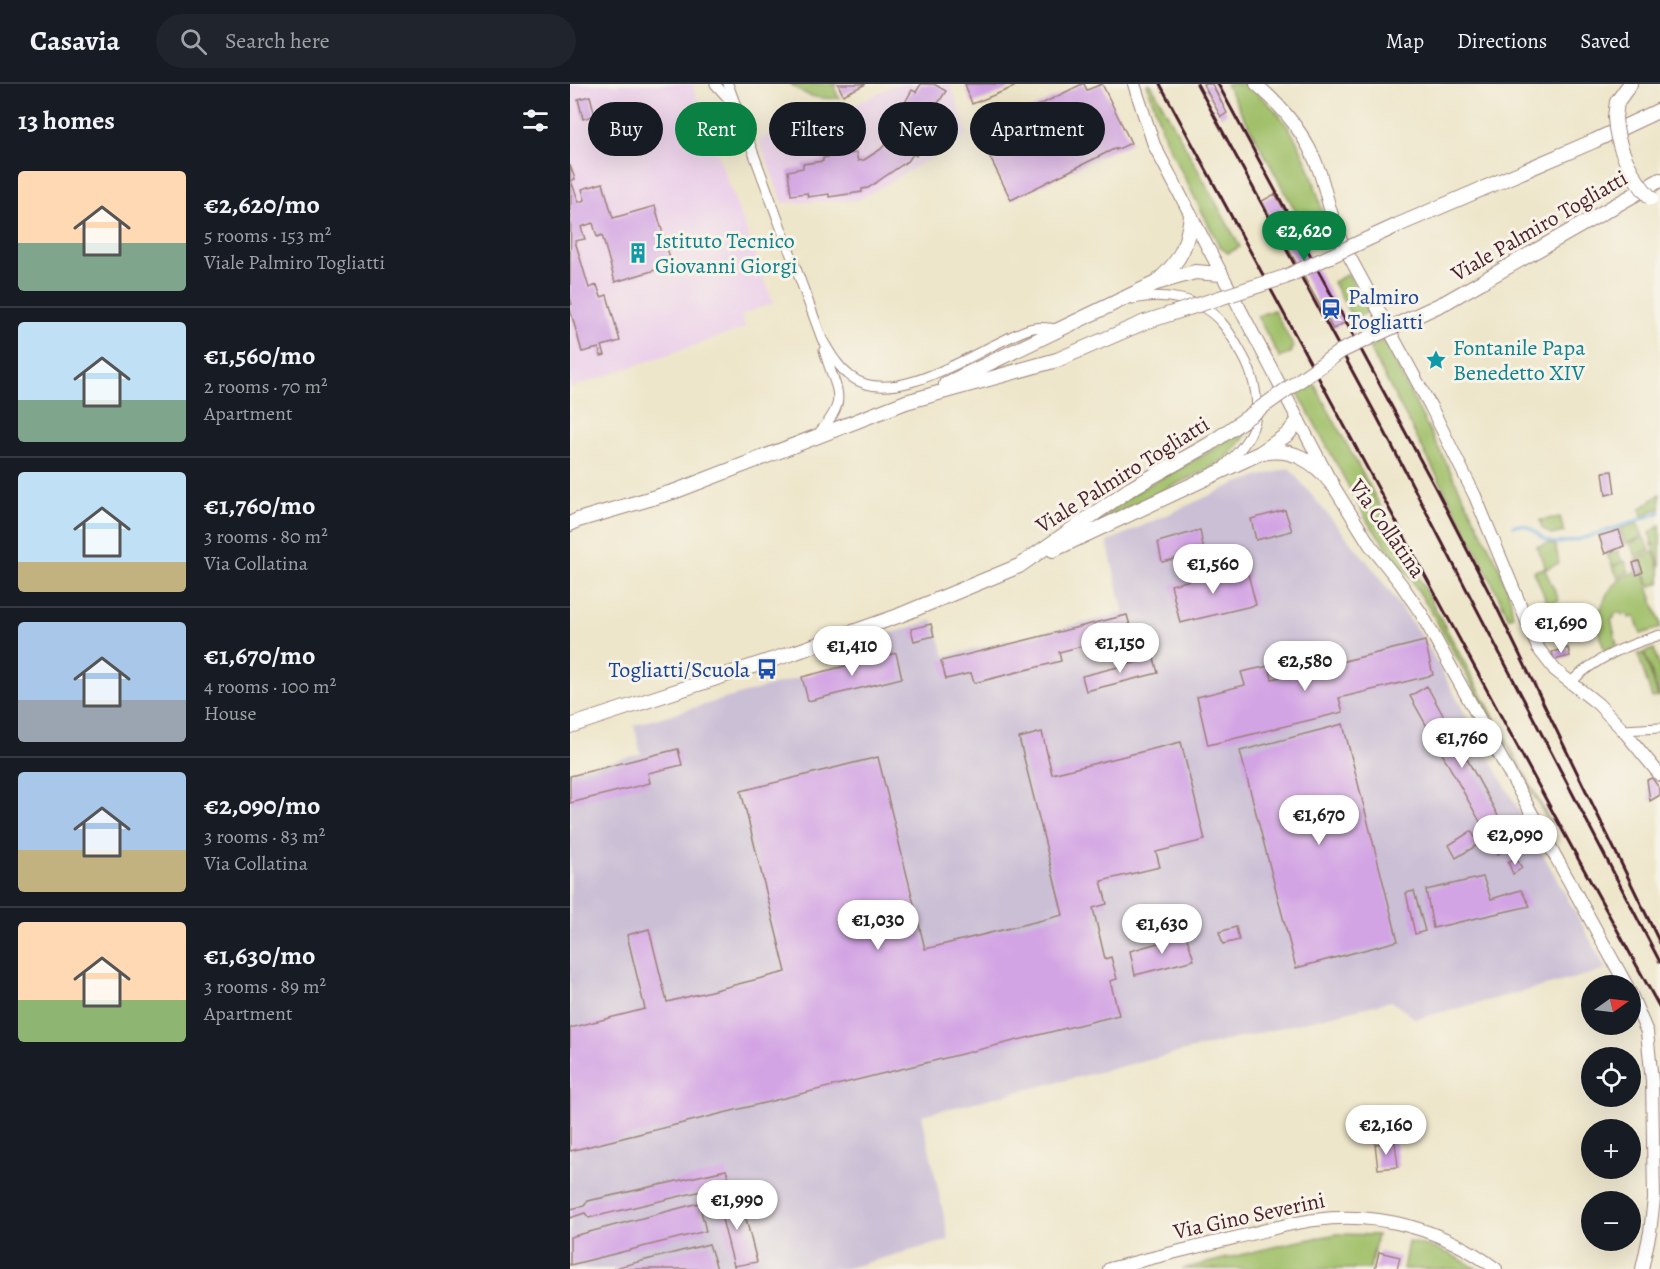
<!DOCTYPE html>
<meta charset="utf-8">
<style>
:root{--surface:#171b24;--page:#20242c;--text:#f1f3f6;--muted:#9ea1a6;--line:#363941;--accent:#0b8043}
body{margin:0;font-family:Alegreya,serif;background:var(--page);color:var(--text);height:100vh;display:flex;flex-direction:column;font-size:22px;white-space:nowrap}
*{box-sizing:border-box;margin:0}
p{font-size:20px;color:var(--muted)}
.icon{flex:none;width:33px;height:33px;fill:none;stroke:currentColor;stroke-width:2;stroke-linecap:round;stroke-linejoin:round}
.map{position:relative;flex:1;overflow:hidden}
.sheet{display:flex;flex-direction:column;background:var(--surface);width:570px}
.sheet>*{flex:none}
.hud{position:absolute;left:18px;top:18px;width:570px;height:54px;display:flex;gap:12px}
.needle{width:39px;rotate:76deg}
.buttons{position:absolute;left:1011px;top:891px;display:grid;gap:12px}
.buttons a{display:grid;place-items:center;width:60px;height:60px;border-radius:50%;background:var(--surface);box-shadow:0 6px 24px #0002;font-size:30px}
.price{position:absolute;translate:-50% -51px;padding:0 14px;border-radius:21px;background:#fff;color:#222;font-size:20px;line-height:39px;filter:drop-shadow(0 2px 3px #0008)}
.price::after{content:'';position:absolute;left:50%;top:36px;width:18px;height:14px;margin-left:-9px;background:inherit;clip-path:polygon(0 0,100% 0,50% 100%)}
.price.on{background:var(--accent);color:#fff}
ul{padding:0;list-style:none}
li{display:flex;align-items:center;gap:18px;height:150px;padding:0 18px}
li+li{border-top:2px solid var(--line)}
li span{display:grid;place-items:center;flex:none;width:168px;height:120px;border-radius:6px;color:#555}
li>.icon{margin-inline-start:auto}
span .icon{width:72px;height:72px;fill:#fffc;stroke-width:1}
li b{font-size:26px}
h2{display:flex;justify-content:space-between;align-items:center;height:72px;padding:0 18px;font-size:26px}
.chip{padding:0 21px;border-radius:27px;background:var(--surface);box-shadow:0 6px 24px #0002;font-size:21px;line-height:54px}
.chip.on{background:var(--accent);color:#fff}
header{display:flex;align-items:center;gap:36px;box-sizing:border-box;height:84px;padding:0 30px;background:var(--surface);border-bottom:2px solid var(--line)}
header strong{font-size:28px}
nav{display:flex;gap:33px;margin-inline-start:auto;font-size:21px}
.search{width:420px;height:54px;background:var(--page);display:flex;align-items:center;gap:15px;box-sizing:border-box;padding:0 21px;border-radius:33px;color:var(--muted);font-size:22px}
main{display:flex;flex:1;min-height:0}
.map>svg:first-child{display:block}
.built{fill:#ecd1ea}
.industrial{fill:#cbbfd5}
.green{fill:#a0c069;stroke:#75704a;stroke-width:1.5}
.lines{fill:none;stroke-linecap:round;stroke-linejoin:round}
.stream{stroke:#6caee1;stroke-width:3}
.building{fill:#d3a4e4}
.street-casing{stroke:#9c827a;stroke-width:11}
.secondary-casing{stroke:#9c827a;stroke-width:14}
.primary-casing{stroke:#9c827a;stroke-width:16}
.street{stroke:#fff;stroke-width:9}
.secondary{stroke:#fff;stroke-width:12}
.primary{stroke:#fff;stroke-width:14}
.rail{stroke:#4a1f2b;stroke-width:3}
.primary-bridge-casing{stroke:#9c827a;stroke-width:16;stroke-linecap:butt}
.primary-bridge{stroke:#fff;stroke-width:14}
.labels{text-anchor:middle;stroke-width:6;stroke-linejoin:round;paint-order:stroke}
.street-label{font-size:22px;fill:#4a1f2b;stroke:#f7f3e8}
.culture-label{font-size:22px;fill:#0d838f;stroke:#f7f3e8;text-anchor:start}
.transit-label{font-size:22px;fill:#164399;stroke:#f7f3e8;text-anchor:start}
</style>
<header>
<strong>Casavia</strong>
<div class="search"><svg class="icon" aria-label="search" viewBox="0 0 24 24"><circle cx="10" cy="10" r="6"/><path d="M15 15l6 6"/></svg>Search here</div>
<nav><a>Map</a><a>Directions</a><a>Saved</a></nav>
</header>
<main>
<section class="sheet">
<h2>13 homes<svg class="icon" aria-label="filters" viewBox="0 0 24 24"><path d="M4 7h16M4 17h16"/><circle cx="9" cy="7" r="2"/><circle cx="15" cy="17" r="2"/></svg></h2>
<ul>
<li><span style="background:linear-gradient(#ffd9b3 60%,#7fa58c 0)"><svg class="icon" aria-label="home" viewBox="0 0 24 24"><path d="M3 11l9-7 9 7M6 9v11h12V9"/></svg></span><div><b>€2,620/mo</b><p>5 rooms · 153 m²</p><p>Viale Palmiro Togliatti</p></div></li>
<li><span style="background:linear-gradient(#bfe0f5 65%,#7fa58c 0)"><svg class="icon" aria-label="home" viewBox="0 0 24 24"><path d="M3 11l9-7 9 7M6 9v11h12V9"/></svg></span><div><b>€1,560/mo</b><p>2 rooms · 70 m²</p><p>Apartment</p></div></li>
<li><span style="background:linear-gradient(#bfe0f5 75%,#c2b280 0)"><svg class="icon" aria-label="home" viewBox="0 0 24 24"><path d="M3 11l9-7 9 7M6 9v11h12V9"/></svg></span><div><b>€1,760/mo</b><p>3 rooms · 80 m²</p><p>Via Collatina</p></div></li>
<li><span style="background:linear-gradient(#a9c7e8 65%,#9aa5b1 0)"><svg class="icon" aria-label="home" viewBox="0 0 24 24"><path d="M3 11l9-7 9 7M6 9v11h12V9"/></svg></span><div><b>€1,670/mo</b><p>4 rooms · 100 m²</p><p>House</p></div></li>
<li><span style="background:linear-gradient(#a9c7e8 65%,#c2b280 0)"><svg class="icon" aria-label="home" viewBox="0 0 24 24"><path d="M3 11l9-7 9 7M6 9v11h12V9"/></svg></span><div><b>€2,090/mo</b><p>3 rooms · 83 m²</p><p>Via Collatina</p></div></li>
<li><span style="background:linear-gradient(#ffd9b3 65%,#8fb573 0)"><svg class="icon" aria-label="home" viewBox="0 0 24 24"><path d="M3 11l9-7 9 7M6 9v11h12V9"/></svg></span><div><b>€1,630/mo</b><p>3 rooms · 89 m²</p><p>Apartment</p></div></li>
</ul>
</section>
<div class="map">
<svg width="1090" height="1185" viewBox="0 0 1090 1185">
<rect width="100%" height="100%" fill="#f7f3e8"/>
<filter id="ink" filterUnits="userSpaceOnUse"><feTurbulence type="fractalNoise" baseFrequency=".0167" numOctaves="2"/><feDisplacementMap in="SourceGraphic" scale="12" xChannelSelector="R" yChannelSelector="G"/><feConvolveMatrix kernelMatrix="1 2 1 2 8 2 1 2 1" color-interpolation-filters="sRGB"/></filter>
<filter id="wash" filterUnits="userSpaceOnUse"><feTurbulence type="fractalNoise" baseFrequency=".008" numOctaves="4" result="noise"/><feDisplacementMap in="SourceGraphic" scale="24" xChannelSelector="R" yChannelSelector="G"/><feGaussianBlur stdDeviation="1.35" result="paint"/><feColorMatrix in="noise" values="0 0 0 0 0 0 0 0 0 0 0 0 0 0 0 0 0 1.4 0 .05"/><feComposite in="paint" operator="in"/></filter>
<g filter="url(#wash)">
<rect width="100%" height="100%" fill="#eee6ca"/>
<path class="built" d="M0 0H122L203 219 171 231 175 244 0 304Z
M327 0H380L399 52 288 116 213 119 189 56 215 43 230 41 237 37 242 29H257L275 26Z"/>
<path class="industrial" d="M719 384 804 486 855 557 1037 886 846 935 821 917 352 1031 379 1156 274 1185H0V687L71 670 64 641 322 567 319 550 363 536 375 572 554 529 537 458 667 399Z"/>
<path class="green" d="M221 0H266V2L264 3 269 14C249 16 236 13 221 0Z
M577 0H581L670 163 658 169 650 163 596 57Z
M656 0C662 0 669 0 675 0 680 1 685 7 689 11 726 41 743 87 753 132L747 136 744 133 731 137Z
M778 190 798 228 783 235 763 198Z
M704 226 724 264 721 265 722 268 710 274 687 232Z
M813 256 928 480 940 513 943 532 939 534 903 460 799 263Z
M742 296 981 739 980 740 859 524 841 495 798 438 727 307Z
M679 342C673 359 660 372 646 381L522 441 564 409 632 372Z
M1090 410V425L1079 428 1073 434 1070 425Z
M990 433 994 448 982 451 972 444 970 436Z
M1067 439 1073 452 1055 460 1050 445Z
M1090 441V483L1083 462 1086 460 1082 461 1080 449Z
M1074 454 1080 466 1066 472 1060 459Z
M980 459 981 461 985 460 989 479 976 485 967 462Z
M1048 467 1052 478 1043 482 1055 477 1059 488 1048 494 1037 470Z
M1084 468 1090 487V499L1080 502 1069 476 1066 477 1065 475Z
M974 484 989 516 978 521 964 487Z
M1066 487 1067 491 1073 488 1090 538V544L1071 550 1065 533 1059 534 1058 530 1052 531 1051 529H1045L1044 534 1041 535 1047 561 1034 566 1027 536 1030 527 1037 510 1049 496Z
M1084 565 1090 585 1089 613 1075 568Z
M1074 569 1088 613 1082 614 1068 570Z
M767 1150 807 1151 800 1185H612L720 1159Z
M838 1158C864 1162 884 1171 907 1185H833Z"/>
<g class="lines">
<path class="stream" d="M943 442C963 438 966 453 981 458 997 464 1071 435 1090 428"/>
</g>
<g id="blocks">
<path class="building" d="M268 0H296L273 11Z
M351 0H364L376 7 367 21 371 23 361 41 363 43 346 72 343 70 339 76 298 104 292 105V108L259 113V110L238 113 237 109 221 111 218 87 233 84V80L253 77V74L286 69 288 77 294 76 311 65 319 56 312 52 329 22 332 24 342 6 346 8Z
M395 0H443L444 3 402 20Z
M512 0H514L517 6 532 0 561 59 546 66V64L441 116 409 51Z
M633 0H642L657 29 651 33Z
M20 12 25 31 13 35 8 15Z
M0 81 5 95 0 97Z
M1 97 9 118 15 116 12 105 33 99 43 134 85 122 102 181 45 198 32 151 27 153 23 139 11 143 15 155 5 157 19 204 27 201 31 213 37 211 50 257 32 262 35 271 31 272 29 264 12 268 0 225V221L2 220 0 214Z
M705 110 776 238 763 245 692 117Z
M1042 387 1045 409 1036 411 1033 388Z
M715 426 722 447 686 456 681 435Z
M630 446 634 468 592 478 588 458Z
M1049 446 1054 462 1035 470 1029 452Z
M1069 477 1073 488 1067 491 1063 479Z
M676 482 686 521 610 539 601 501Z
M557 531 562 549 489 568 491 577 404 599 401 589 376 595 371 577Z
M361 540 364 552 344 557 341 545Z
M855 557 863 591 769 614 773 628 638 661 627 613 675 601 671 588 699 582 702 595Z
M998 564 1000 572 984 576 982 568Z
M326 569 332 594 238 617 232 593Z
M584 574 588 589 516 607 512 592Z
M857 602 944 761 928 770 840 612Z
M773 640 828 857 726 884 670 667Z
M472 648 482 690 611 658 635 756 586 768 590 783 531 797 537 820 523 824 535 875 541 873 547 895 540 897 549 931 0 1067V944L75 925 57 851 79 845 97 918 216 888 171 707 308 673 355 865 493 831 449 654Z
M108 665 112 681 78 689 80 699 0 719V692Z
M1082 694 1090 705V711L1080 717 1077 696Z
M901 747 909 760 886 774 879 761Z
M946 774 952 784 943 790 938 778Z
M913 793 921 815 951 806 960 822 863 844 856 806Z
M844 807 855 847 845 850 836 809Z
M666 843 669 856 653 860 649 848Z
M616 851 624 876 565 891 560 867Z
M825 1058 828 1083 808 1085 805 1060Z
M156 1086 161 1100 19 1134 15 1129 0 1134V1125L14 1122 18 1117Z
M170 1111 187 1178 164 1182 147 1116Z
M129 1119 136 1147 0 1181V1153Z
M139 1160 147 1185H44V1184Z
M809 1168 830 1173 827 1185H805Z"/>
</g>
</g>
<g filter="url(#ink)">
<use href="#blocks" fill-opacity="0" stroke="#9c827a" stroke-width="1.5"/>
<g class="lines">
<g class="street-casing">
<path id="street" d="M145 0 164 21
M158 0 252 255C260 269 267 282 280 292 319 323 392 276 430 258 439 254 449 248 459 245 468 242 478 244 487 245
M563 215C593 208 631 214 652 239 660 248 666 260 672 270 683 289 690 315 685 337 680 356 668 369 654 382
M247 351C281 314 266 309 254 266
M1001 598C1025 574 1058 561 1090 551
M1053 646 1090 644"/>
</g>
<g class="secondary-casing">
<path id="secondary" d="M564 0 584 61 762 400 800 461 831 500 851 529 1057 902
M686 0C715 25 737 52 750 89 757 112 762 137 772 159L861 323 905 412 968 564 985 586 1028 620 1053 646 1090 691
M1060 908 1077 948 1082 997 1084 1115 1080 1148 1072 1185
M539 1185C581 1174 622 1164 664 1154 691 1148 718 1139 745 1136 809 1127 875 1146 926 1185"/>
</g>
<g class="primary-casing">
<path id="primary" d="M1045 33 1047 18 1060 0
M828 141 1024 57 1090 26
M590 195C612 175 617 160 621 132
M876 218 1090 96
M376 300 586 199 625 188 651 190
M693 369C721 363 745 377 762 400
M0 440 8 436 106 407 336 318 487 276 575 238
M483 466 690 369 718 350 728 337
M0 642 226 568 328 532 449 482 560 405 640 360"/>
</g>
<use href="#street" class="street"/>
<use href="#secondary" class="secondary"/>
<use href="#primary" class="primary"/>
<path class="rail" d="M590 0 1000 760 1090 924
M627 0 806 331 1090 878
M648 0 866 405 926 522 1090 859"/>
<g class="primary-bridge-casing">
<path id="primary-bridge" d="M1045 33C1046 62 1061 93 1081 114
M575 238 715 193 828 141
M640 360 771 267 876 218"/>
</g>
<use href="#primary-bridge" class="primary-bridge"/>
</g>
</g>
<defs>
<g id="building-bare" transform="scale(1.62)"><path d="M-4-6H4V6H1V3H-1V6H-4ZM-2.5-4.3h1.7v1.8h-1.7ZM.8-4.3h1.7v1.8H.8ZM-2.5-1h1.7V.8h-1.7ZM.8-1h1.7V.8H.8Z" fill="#0f9aa8" stroke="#f7f3e8" stroke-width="2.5" paint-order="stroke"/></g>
<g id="station-bare" transform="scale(1.62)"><path d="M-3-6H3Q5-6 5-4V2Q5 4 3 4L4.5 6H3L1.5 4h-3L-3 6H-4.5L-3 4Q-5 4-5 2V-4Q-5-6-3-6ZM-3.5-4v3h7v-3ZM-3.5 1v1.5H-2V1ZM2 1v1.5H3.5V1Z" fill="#1a4fb4" stroke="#f7f3e8" stroke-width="2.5" paint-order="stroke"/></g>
<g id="sight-bare" transform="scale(1.62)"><path d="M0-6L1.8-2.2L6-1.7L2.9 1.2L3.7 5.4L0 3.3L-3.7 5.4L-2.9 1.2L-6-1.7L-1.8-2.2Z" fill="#0f9aa8" stroke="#f7f3e8" stroke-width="2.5" paint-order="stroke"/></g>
<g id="bus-bare" transform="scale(1.62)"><path d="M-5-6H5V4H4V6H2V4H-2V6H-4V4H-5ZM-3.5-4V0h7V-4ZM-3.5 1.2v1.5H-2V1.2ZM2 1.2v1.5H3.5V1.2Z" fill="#1a4fb4" stroke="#f7f3e8" stroke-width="2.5" paint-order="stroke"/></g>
</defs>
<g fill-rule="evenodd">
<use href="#building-bare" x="68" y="169"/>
<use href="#station-bare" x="761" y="225"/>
<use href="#sight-bare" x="866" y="276"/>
<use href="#bus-bare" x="197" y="585"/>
</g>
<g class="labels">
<g class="street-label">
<text transform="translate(969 141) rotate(-30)" y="8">Viale Palmiro Togliatti</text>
<text transform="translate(552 390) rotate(-32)" y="8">Viale Palmiro Togliatti</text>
<text transform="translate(818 444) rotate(55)" y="8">Via Collatina</text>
<text transform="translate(679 1131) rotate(-12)" y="8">Via Gino Severini</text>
</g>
<g class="culture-label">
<text x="85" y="164">Istituto Tecnico<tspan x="85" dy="25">Giovanni Giorgi</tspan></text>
<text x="883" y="271">Fontanile Papa<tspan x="883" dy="25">Benedetto XIV</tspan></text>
</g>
<g class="transit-label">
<text x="778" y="220">Palmiro<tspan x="778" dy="25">Togliatti</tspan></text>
<text x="180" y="593" text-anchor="end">Togliatti/Scuola</text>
</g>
</g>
</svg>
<div class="buttons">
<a><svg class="needle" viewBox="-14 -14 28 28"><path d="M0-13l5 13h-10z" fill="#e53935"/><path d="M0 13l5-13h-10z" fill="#9ea1a6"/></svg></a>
<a><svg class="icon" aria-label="locate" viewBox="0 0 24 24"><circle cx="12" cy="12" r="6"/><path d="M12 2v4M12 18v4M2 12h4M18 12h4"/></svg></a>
<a>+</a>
<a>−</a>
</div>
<b class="price on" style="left:734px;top:178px">€2,620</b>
<b class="price" style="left:643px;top:511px">€1,560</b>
<b class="price" style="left:991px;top:570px">€1,690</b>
<b class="price" style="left:550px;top:590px">€1,150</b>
<b class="price" style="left:282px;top:593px">€1,410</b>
<b class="price" style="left:735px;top:608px">€2,580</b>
<b class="price" style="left:892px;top:685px">€1,760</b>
<b class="price" style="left:749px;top:762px">€1,670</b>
<b class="price" style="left:945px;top:782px">€2,090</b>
<b class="price" style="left:308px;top:867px">€1,030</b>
<b class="price" style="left:592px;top:871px">€1,630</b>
<b class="price" style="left:816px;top:1072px">€2,160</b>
<b class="price" style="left:167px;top:1147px">€1,990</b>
<div class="hud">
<a class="chip">Buy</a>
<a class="chip on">Rent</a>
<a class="chip">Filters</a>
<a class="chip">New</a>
<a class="chip">Apartment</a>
</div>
</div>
</main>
